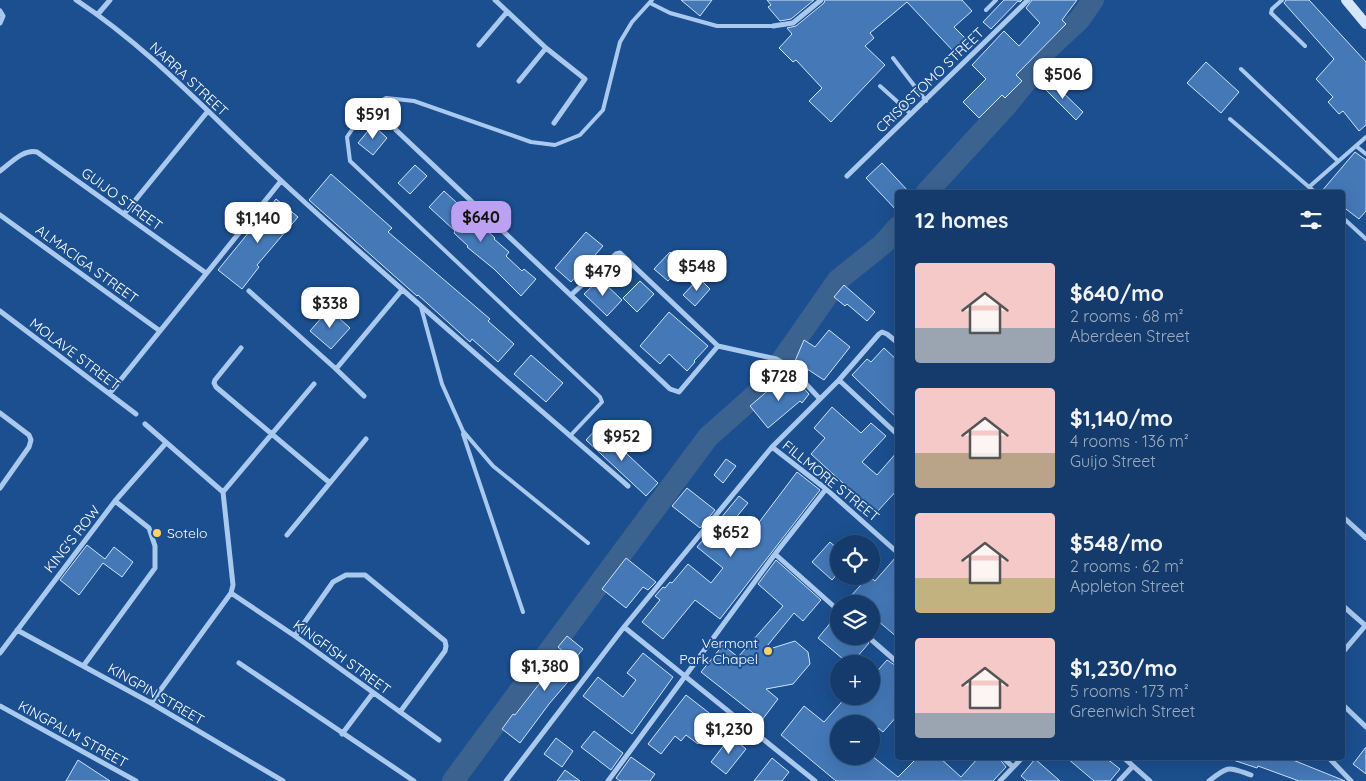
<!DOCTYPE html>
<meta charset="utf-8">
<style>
:root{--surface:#143b6b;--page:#214673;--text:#f1f3f6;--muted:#9dadc1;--line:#33557e;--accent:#bca0f2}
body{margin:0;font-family:Quicksand,sans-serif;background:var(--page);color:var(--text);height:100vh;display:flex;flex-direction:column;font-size:19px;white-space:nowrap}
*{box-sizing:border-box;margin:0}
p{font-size:16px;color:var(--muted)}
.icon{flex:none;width:28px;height:28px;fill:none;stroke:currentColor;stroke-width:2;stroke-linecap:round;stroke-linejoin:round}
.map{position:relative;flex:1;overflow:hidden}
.drawer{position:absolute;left:895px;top:190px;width:450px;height:570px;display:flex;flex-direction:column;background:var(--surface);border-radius:5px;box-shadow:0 5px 20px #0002,0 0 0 1px var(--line)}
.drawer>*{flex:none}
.buttons{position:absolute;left:830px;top:535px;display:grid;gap:10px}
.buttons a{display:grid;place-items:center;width:50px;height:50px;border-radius:50%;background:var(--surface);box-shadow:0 5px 20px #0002,0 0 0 1px var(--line);font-size:25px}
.price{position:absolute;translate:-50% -42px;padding:0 11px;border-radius:10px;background:#fff;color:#222;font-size:16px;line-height:32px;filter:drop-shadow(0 1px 2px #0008)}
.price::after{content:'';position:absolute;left:50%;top:30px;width:15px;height:11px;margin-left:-8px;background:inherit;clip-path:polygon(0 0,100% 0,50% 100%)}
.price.selected{background:var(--accent);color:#111}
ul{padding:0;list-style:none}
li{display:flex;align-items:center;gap:15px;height:125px;padding:0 20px}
li span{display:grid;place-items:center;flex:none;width:140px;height:100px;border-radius:5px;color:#555}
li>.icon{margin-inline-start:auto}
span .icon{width:60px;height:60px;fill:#fffc;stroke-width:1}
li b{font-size:21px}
h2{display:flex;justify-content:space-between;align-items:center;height:60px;padding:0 20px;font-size:21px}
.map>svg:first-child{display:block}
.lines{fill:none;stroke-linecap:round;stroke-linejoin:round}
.river{stroke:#3c6290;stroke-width:22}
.building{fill:#4478b7;stroke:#cfe3fa}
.service{stroke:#a9c9ee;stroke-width:4}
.minor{stroke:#a9c9ee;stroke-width:5}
.secondary{stroke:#d6e6fa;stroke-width:10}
.poi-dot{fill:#ffd166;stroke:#1b4f8f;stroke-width:2}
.labels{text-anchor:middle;stroke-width:4;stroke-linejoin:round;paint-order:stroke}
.street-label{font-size:14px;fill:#fff;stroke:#1b4f8f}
.poi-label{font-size:14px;fill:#fff;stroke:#1b4f8f;text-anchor:start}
</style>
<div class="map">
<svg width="1366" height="781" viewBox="0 0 1366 781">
<rect width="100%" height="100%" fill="#1b4f8f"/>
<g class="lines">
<path class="river" d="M927 192 1005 107 1031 75 1036 60 1079 20 1093 0
M453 781 708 437 761 390 838 280 883 244 898 227"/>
</g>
<path class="building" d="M681 0H712L700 16Z
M767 0H814L791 19 780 21 768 7 771 5Z
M825 0H962L972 11 954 27 969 42 956 54 907 2 870 33 874 38 865 46 885 65 831 122 809 101 822 88 796 60 793 62 779 48 792 34 787 28 796 26 824 3Z
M1004 0H1022L1020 2 1018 1 991 29 983 22Z
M1032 0H1077L1062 20 1066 24 1016 75 1022 81 1005 98 1002 95 979 118 963 102 986 79 972 65 1004 31 1019 46 1040 23 1026 8Z
M1286 0H1309L1366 62V125L1359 131 1343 111 1339 114 1328 102 1333 97 1316 79 1334 59 1284 3Z
M1206 62 1239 92 1221 113 1187 83Z
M1050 80 1083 112 1076 120 1043 87Z
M373 125 387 138 373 155 358 143Z
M1355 152 1366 160V211L1359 219 1342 206V192H1321Z
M882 163 909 192H898V212L866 178Z
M415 165 427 176 410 194 398 183Z
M331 174 392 228 388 232 490 319 488 321 514 344 498 362 472 339 470 342 418 295 417 296 309 200Z
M444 191 495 238 494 239 509 252 506 256 522 271 524 269 536 279 521 296 494 269 467 247 468 246 454 233 455 231 429 207Z
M276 199 298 217 257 265 259 267 242 289 218 270Z
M586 232 603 246 571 282 555 268Z
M670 252 683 265 668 281 654 269Z
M699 278 710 289 695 306 683 295Z
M600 279 622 300 607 316 584 294Z
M640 281 654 294 637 312 623 298Z
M844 285 875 312 867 321 847 304 845 306 834 297Z
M329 309 350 328 331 349 310 331Z
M669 312 708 346 694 361 695 362 687 371 669 354 660 364 640 346Z
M829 330 850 347 824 380 795 361 804 340 815 347Z
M884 348 898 361V419L852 375 867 359 871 362Z
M531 355 563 383 546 402 514 374Z
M793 377 809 394 802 403 800 401 768 428 750 406 778 382 783 388Z
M832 407 861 433 871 423 886 436 862 462 877 475 898 451V489L876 513 811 454 825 438 814 428Z
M598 427 658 483 646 496 586 440Z
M726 459 736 466 723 483 714 475Z
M797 472 820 490 720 619 695 600 663 639 642 622 660 600 655 596 663 587 665 588 670 582 672 583 688 564 711 583 723 568 697 547 739 496 748 503 734 520 751 533Z
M687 488 715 510 700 528 672 506Z
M830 542 839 550V572L832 580 812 562Z
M87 545 105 559 114 547 133 562 122 577 103 563 79 595 60 580Z
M896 557H898V638L871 615V604H858L850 597 869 576 875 581Z
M626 558 656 582 648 590 643 587 626 608 602 589Z
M776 560 821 600 803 621 794 613 763 651 795 641 808 652 810 664 793 684 766 689 778 699 762 720 701 672 723 645 738 657 783 606 758 584Z
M837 615H839V636H863L869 643 851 664H849L818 638Z
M567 636 583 649 571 664 578 670 549 704 520 743 502 729 513 714 515 715 564 652 558 647Z
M643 653 673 677 632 734 583 696 598 677 623 697 636 680 627 673Z
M887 660 898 667V715L883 732 878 728 871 735V724H839V756H872L898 777 917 758H940L961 777 978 758H999L1006 767 993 781H836L781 735 804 706 824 722 847 696H871V678Z
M686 695 717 719 698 744 686 735 681 741 675 736 661 754 648 744Z
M594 731 623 753 611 770 581 747Z
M731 736 746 749 726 774 711 762Z
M556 738 573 751 562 767 544 754Z
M1366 747V774L1353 764Z
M631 757 655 774 650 781H620L616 778Z
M772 758 789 772 782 781H754Z
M1067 758H1106L1120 769 1110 781H1094Z
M1230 758H1288L1345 781H1299L1258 766 1257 768 1230 759Z
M1035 759 1060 781H1027L1021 776Z
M78 760 110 781H66Z
M565 770 580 781H557Z"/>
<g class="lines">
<path class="service" d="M1282 0 1272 9 1271 13 1305 46
M650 3 670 13 717 26H773
M986 10 996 0
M893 58 926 101
M1241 69 1338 161
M880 86 911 114
M1230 119 1309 187
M1356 146 1366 154
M1315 192 1309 187 1366 137
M1342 217 1366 239
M421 307 442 384 463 431 493 466 588 543
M463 434 523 612
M570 436 602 402 600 397 350 161 347 137 365 110 386 98 414 101 531 142 555 145 580 135 603 110 620 42 632 22 652 0"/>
<path class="minor" d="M76 0C155 52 218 124 288 187 399 289 514 387 628 486
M495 0 546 48 585 79 554 123
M0 11 3 16 0 23
M98 14 110 0
M773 26 793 23 821 0
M479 45 507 12
M519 81 546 48
M396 130 670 389 679 392 718 346
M0 171C11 163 23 149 37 152L206 273
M847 176 1028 0
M124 214 208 111
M0 215 160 331
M249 291 336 369 364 396
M571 295 616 254 620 253 718 346 776 359 790 367 820 399
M0 311 136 414
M241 348 215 380 214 383 216 387 330 483
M336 369 402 290
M839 380 898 435
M110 393 281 181
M0 413 29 435 31 440 29 447 0 488
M145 424 223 492
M772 447 826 489 898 553
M1342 516 1366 538
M287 535 366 439
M775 554 839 611
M231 593 295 636 439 740
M1342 605 1366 626
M624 627 815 781
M17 630 151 703 283 781
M295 636 333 582 346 575H365L445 641 446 646 445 651 400 712
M867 636 898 663
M0 653 115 501 166 443
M1342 653 1366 625
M239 663 414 781
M84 665 155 568V546L149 528 115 501
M151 703 231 593 233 585 223 492 314 384
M1342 704 1366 727
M0 706 136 781
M342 734 373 693
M1003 758 1013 767
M1124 758 1150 781
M1329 758 1351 781
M506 781 624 627 772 447 839 380 879 334 882 332 887 334 898 343
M608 781 775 554 826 489
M1000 781 1022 758
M1119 781 1133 766
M1209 781C1229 765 1228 767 1251 775"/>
<path class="secondary" d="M1346 0 1366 24"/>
</g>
<g class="poi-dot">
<circle cx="157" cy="533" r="5"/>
<circle cx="768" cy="651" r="5"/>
</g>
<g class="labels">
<g class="street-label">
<text transform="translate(189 79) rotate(43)" y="5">NARRA STREET</text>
<text transform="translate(930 80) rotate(-44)" y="5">CRISOSTOMO STREET</text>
<text transform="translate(122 199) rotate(36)" y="5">GUIJO STREET</text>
<text transform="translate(87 264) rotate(36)" y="5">ALMACIGA STREET</text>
<text transform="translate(75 354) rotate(37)" y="5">MOLAVE STREET</text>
<text transform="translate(831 481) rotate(39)" y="5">FILLMORE STREET</text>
<text transform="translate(72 539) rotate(-52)" y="5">KING'S ROW</text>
<text transform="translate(342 657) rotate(36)" y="5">KINGFISH STREET</text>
<text transform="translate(156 694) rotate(30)" y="5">KINGPIN STREET</text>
<text transform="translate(73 734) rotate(29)" y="5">KINGPALM STREET</text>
</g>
<g class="poi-label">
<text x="167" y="538">Sotelo</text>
<text x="758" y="648" text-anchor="end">Vermont<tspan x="758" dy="16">Park Chapel</tspan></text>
</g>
</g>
</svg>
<div class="buttons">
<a><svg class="icon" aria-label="locate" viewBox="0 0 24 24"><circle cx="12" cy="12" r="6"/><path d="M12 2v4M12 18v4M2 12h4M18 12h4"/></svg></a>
<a><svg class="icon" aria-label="layers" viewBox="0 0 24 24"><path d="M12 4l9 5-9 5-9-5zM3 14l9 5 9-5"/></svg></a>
<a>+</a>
<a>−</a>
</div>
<b class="price" style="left:1063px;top:100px">$506</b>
<b class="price" style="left:373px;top:140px">$591</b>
<b class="price selected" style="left:481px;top:243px">$640</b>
<b class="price" style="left:258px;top:244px">$1,140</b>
<b class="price" style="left:697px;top:292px">$548</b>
<b class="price" style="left:603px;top:297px">$479</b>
<b class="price" style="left:330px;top:329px">$338</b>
<b class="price" style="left:779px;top:402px">$728</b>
<b class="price" style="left:622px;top:462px">$952</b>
<b class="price" style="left:731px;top:558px">$652</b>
<b class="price" style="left:545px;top:692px">$1,380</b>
<b class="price" style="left:729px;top:755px">$1,230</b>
<section class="drawer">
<h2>12 homes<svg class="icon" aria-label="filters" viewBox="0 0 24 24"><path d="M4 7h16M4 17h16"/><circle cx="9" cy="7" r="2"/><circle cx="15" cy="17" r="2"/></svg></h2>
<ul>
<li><span style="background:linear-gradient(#f6c9c9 65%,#9aa5b1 0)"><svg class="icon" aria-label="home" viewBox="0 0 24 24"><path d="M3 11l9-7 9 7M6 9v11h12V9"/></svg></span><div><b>$640/mo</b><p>2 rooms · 68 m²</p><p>Aberdeen Street</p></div></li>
<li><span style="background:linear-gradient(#f6c9c9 65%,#b9a48a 0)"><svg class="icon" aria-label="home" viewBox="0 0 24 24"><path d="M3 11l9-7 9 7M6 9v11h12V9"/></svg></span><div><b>$1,140/mo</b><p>4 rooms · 136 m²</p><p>Guijo Street</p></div></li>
<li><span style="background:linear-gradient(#f6c9c9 65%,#c2b280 0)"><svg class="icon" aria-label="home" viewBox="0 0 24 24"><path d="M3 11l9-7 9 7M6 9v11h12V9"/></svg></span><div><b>$548/mo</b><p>2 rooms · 62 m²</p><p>Appleton Street</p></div></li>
<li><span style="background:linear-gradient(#f6c9c9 75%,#9aa5b1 0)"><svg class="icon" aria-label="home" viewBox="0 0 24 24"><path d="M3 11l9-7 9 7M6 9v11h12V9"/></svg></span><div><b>$1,230/mo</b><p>5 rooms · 173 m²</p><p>Greenwich Street</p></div></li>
</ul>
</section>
</div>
